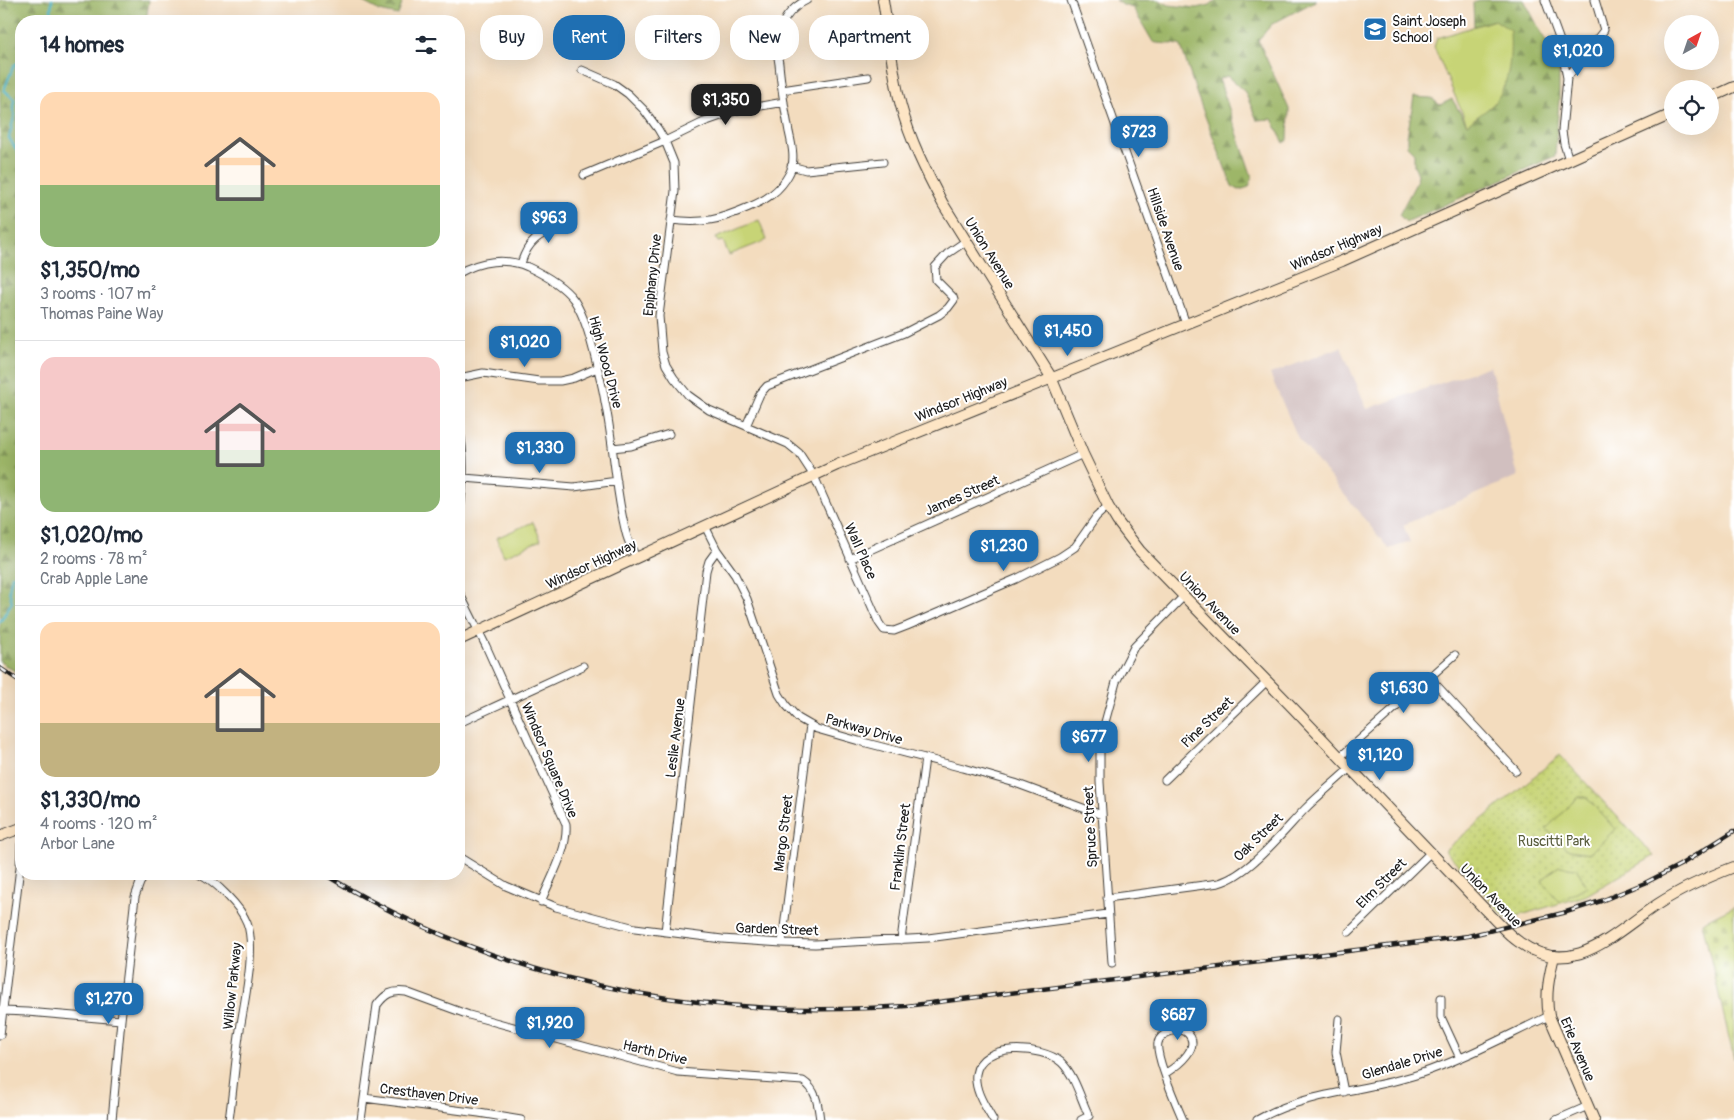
<!DOCTYPE html>
<meta charset="utf-8">
<style>
:root{--surface:#fff;--page:#f2f2f3;--text:#1f2937;--muted:#747a83;--line:#e0e1e3;--accent:#1f6fb2}
body{margin:0;font-family:Pangolin,sans-serif;background:var(--page);color:var(--text);height:100vh;display:flex;flex-direction:column;font-size:19px;white-space:nowrap}
*{box-sizing:border-box;margin:0}
p{font-size:16px;color:var(--muted)}
.icon{flex:none;width:28px;height:28px;fill:none;stroke:currentColor;stroke-width:2;stroke-linecap:round;stroke-linejoin:round}
.map{position:relative;flex:1;overflow:hidden}
.drawer{position:absolute;left:15px;top:15px;width:450px;height:865px;display:flex;flex-direction:column;background:var(--surface);border-radius:20px;box-shadow:0 5px 20px #0002}
.drawer>*{flex:none}
.guide{position:absolute;left:480px;top:15px;width:475px;height:45px;display:flex;gap:10px}
.needle{width:32px;rotate:40deg}
.controls{position:absolute;left:1664px;top:15px;display:grid;gap:10px}
.controls a{display:grid;place-items:center;width:55px;height:55px;border-radius:50%;background:var(--surface);box-shadow:0 5px 20px #0002;font-size:25px}
.price{position:absolute;translate:-50% -42px;padding:0 11px;border-radius:10px;background:var(--accent);color:#fff;font-size:16px;line-height:32px;filter:drop-shadow(0 1px 2px #0008)}
.price::after{content:'';position:absolute;left:50%;top:30px;width:15px;height:11px;margin-left:-8px;background:inherit;clip-path:polygon(0 0,100% 0,50% 100%)}
.price.on{background:#222;color:#fff}
ul{padding:0;list-style:none}
li{display:grid;align-content:center;gap:10px;height:265px;padding:0 25px}
li+li{border-top:1px solid var(--line)}
li span{display:grid;place-items:center;height:155px;border-radius:15px;color:#555}
li>.icon{margin-inline-start:auto}
span .icon{width:90px;height:90px;fill:#fffc;stroke-width:1}
li b{font-size:21px}
h2{display:flex;justify-content:space-between;align-items:center;height:60px;padding:0 25px;font-size:21px}
.pill{padding:0 18px;border-radius:20px;background:var(--surface);box-shadow:0 5px 20px #0002;font-size:18px;line-height:45px}
.pill.on{background:var(--accent);color:#fff}
.map>svg:first-child{display:block}
.industrial{fill:#d1bfbf}
.forest{fill:url(#forest-firs);stroke:#5c6942}
.cemetery{fill:url(#cemetery-stones);stroke:#727849}
.park{fill:url(#park-dots);stroke:#727849}
.pitch{fill:#c7d476;stroke:#727849}
.lines{fill:none;stroke-linecap:round;stroke-linejoin:round}
.stream{stroke:#4ab5c7;stroke-width:2.5}
.street-casing{stroke:#3c3934;stroke-width:9}
.secondary-casing{stroke:#3c3934;stroke-width:12}
.street{stroke:#fff;stroke-width:7}
.secondary{stroke:#fde5c5;stroke-width:10}
.rail-casing{stroke:#1c1c1c;stroke-width:4.5}
.rail{stroke:#fff;stroke-width:2.5;stroke-dasharray:8;stroke-linecap:butt}
.labels{text-anchor:middle;stroke-width:4;stroke-linejoin:round;paint-order:stroke}
.poi-label{font-size:14px;fill:#1c1c1c;stroke:#fff;text-anchor:start}
.street-label{font-size:14px;fill:#1c1c1c;stroke:#fff}
.park-label{font-size:14px;fill:#585c3c;stroke:#fff}
</style>
<div class="map">
<svg width="1734" height="1120" viewBox="0 0 1734 1120">
<defs>
<pattern id="forest-firs" width="22" height="20" patternUnits="userSpaceOnUse" patternTransform="scale(1.25)"><rect width="22" height="20" fill="#9db667"/><path d="M5 1l3.5 6h-7zM16 11l3.5 6h-7z" fill="#7f9354"/></pattern>
<pattern id="cemetery-stones" width="16" height="16" patternUnits="userSpaceOnUse" patternTransform="scale(1.25)"><rect width="16" height="16" fill="#c7d476"/><path d="M2 7V4a2 2 0 0 1 4 0v3zM10 15v-3a2 2 0 0 1 4 0v3z" fill="#aab566"/></pattern>
<pattern id="park-dots" width="8" height="8" patternUnits="userSpaceOnUse" patternTransform="scale(1.25)"><rect width="8" height="8" fill="#c7d476"/><path d="M2 2h.1M6 6h.1" fill="none" stroke="#aab566" stroke-width="1.8" stroke-linecap="round"/></pattern>
</defs>
<rect width="100%" height="100%" fill="#fff"/>
<filter id="ink" filterUnits="userSpaceOnUse"><feTurbulence type="fractalNoise" baseFrequency=".02" numOctaves="2"/><feDisplacementMap in="SourceGraphic" scale="10" xChannelSelector="R" yChannelSelector="G"/><feConvolveMatrix kernelMatrix="1 2 1 2 8 2 1 2 1" color-interpolation-filters="sRGB"/></filter>
<filter id="wash" filterUnits="userSpaceOnUse"><feTurbulence type="fractalNoise" baseFrequency=".0096" numOctaves="4" result="noise"/><feDisplacementMap in="SourceGraphic" scale="20" xChannelSelector="R" yChannelSelector="G"/><feGaussianBlur stdDeviation="1.12" result="paint"/><feColorMatrix in="noise" values="0 0 0 0 0 0 0 0 0 0 0 0 0 0 0 0 0 1.4 0 .05"/><feComposite in="paint" operator="in"/></filter>
<g filter="url(#wash)">
<rect width="100%" height="100%" fill="#f3dcbe"/>
<path class="industrial" d="M1341 347 1367 409 1490 366 1518 476 1403 525 1410 542 1389 549 1298 438 1270 374Z"/>
<path class="forest" d="M0 0H149L146 21H21V675L0 662Z
M359 0H400L402 4 398 15 380 11Z
M1116 0H1159L1169 5 1196 8 1210 5 1216 0H1317L1272 24 1258 40 1289 109 1288 140 1284 143 1272 119 1257 120 1245 92 1227 76 1219 79 1252 177 1249 187 1239 190 1232 186 1197 95 1181 46C1172 42 1162 45 1153 42L1133 8 1123 5Z
M1479 0H1524L1559 66V100L1555 156 1406 222 1399 215 1417 181 1418 174 1414 165V153L1407 146V137L1414 97 1431 98 1440 105 1452 99 1467 124 1494 103 1505 85 1495 20 1474 26 1473 3Z"/>
<path class="cemetery" d="M1734 906V1059L1702 922Z"/>
<path class="park" d="M1560 755 1654 856 1585 896 1507 919 1445 850Z"/>
<path class="pitch" d="M1495 20 1510 30C1511 55 1511 81 1495 102 1488 110 1476 117 1467 124L1434 47 1437 38Z
M759 220 767 240 729 255 723 241 718 242 716 238Z
M533 522 541 540 504 556 496 538Z
M1578 797H1586L1615 829 1591 853 1569 850 1546 829Z
M1559 866 1576 868 1587 886 1559 902 1542 880Z"/>
<g class="lines">
<path class="stream" d="M52 0 51 10 55 21
M21 61 14 65 4 90 14 99V117L9 138 21 157
M0 622 12 602 9 590 12 576 21 577"/>
</g>
</g>
<g filter="url(#ink)">
<g class="lines">
<g class="street-casing">
<path id="street" d="M1071 0 1186 324
M1545 0 1560 41 1567 78 1562 131 1564 144 1569 160
M582 70 614 84 628 94 644 110 658 129 665 141 674 163 675 191 659 316 662 352 666 365 674 378 688 395 709 410 788 444 799 453 814 476 879 623 884 630 894 631 907 626 1016 579 1060 557 1075 547 1096 517 1108 506
M1567 78 1604 30 1595 0
M782 90 868 77
M791 166 806 170 883 162
M584 175 665 141 704 122 738 110 784 102
M671 220C703 224 719 220 749 207 766 200 780 191 789 174 796 162 792 145 789 132 785 110 781 87 779 64 778 57 776 49 777 42 780 23 790 8 807 0
M521 264C529 235 546 233 571 220
M459 273C480 261 505 257 528 267 545 275 563 285 574 300 585 317 591 341 596 361 599 374 603 388 605 402 614 445 615 490 626 533 628 542 633 550 636 558
M459 378 483 373 539 381H560L574 378 597 368
M746 426 760 394 767 386 904 333 939 315 948 308 954 300 953 297 936 280 935 267 947 254 966 241
M459 427C466 461 463 485 459 519
M612 448 631 446 669 434
M464 478 574 487 617 481
M705 526 717 550 735 575 747 599 779 694 786 705 798 718 817 729 859 741 963 768 1015 783 1102 815
M850 559 1083 454
M459 592 486 646 566 824C568 850 551 877 541 902
M1429 677 1516 771
M459 723 583 666
M1340 757 1455 655
M1165 780 1267 681
M459 857 506 886 556 907 635 928 722 939 782 943 815 944 928 938 1108 914
M200 874C215 881 241 907 247 923 257 948 243 1008 239 1036 235 1064 233 1092 229 1120
M1107 898 1219 883C1250 874 1282 833 1305 809 1319 795 1335 782 1350 768
M665 932 706 571 709 561 717 550
M1349 932 1431 852
M901 940 925 758
M782 943 810 725
M1112 963 1100 782V751L1104 726 1116 682 1134 647 1184 596
M1441 998V1017L1460 1058
M3 1011 27 1012 121 1020
M1339 1019 1336 1052 1344 1092
M0 1035 20 867 21 844
M1166 1073C1177 1066 1204 1046 1186 1032 1182 1029 1177 1030 1172 1031 1166 1033 1159 1037 1158 1043 1155 1056 1177 1106 1183 1120
M364 1098 479 1113 521 1120
M112 1120 121 1020 135 897 140 883 146 874
M361 1120 377 1005C385 994 392 990 406 992L469 1015 678 1072 803 1081C817 1090 818 1105 820 1120
M993 1120C985 1106 974 1090 976 1074 981 1041 1042 1046 1061 1062 1075 1075 1081 1100 1089 1116L1081 1120
M1257 1120C1307 1091 1366 1092 1419 1074 1464 1059 1506 1036 1549 1016
M1556 1120 1588 1106"/>
</g>
<g class="secondary-casing">
<path id="secondary" d="M883 0C889 35 892 71 901 106 910 140 926 172 943 204L1051 377 1083 454 1108 506 1117 521 1140 551 1294 709 1496 921C1503 928 1510 936 1519 942 1573 981 1615 932 1658 904 1681 889 1708 877 1734 867
M1710 98 1734 87
M459 640 837 465 1342 261 1672 114
M0 836 21 828
M1554 956C1549 977 1545 995 1549 1016L1594 1120"/>
</g>
<use href="#street" class="street"/>
<use href="#secondary" class="secondary"/>
<g class="rail-casing">
<path id="rail" d="M0 668 21 682
M324 874C502 983 699 1021 906 1006L1468 936 1563 913 1601 901 1645 883 1680 865 1734 831"/>
</g>
<use href="#rail" class="rail"/>
</g>
</g>
<defs>
<g id="school-square" transform="scale(1.25)"><rect x="-9" y="-9" width="18" height="18" rx="4" fill="#1f6fb2" stroke="#fff"/><path d="M0-5L7-2L0 1L-7-2ZM-4 1L0 2.5L4 1V4Q0 6-4 4Z" fill="#fff"/></g>
</defs>
<g fill-rule="evenodd">
<use href="#school-square" x="1375" y="29"/>
</g>
<g class="labels">
<g class="poi-label">
<text x="1392" y="26">Saint Joseph<tspan x="1392" dy="16">School</tspan></text>
</g>
<g class="street-label">
<text transform="translate(1166 229) rotate(71)" y="5">Hillside Avenue</text>
<text transform="translate(1336 247) rotate(-23)" y="5">Windsor Highway</text>
<text transform="translate(990 253) rotate(58)" y="5">Union Avenue</text>
<text transform="translate(652 275) rotate(-84)" y="5">Epiphany Drive</text>
<text transform="translate(606 362) rotate(75)" y="5">High Wood Drive</text>
<text transform="translate(961 399) rotate(-22)" y="5">Windsor Highway</text>
<text transform="translate(962 495) rotate(-24)" y="5">James Street</text>
<text transform="translate(861 551) rotate(66)" y="5">Wall Place</text>
<text transform="translate(591 564) rotate(-25)" y="5">Windsor Highway</text>
<text transform="translate(1210 603) rotate(46)" y="5">Union Avenue</text>
<text transform="translate(1207 722) rotate(-44)" y="5">Pine Street</text>
<text transform="translate(864 729) rotate(16)" y="5">Parkway Drive</text>
<text transform="translate(675 738) rotate(-83)" y="5">Leslie Avenue</text>
<text transform="translate(550 760) rotate(67)" y="5">Windsor Square Drive</text>
<text transform="translate(1090 827) rotate(-93)" y="5">Spruce Street</text>
<text transform="translate(783 833) rotate(-83)" y="5">Margo Street</text>
<text transform="translate(1258 837) rotate(-44)" y="5">Oak Street</text>
<text transform="translate(900 847) rotate(-83)" y="5">Franklin Street</text>
<text transform="translate(1381 883) rotate(-45)" y="5">Elm Street</text>
<text transform="translate(1491 895) rotate(46)" y="5">Union Avenue</text>
<text transform="translate(777 929) rotate(2)" y="5">Garden Street</text>
<text transform="translate(232 986) rotate(-84)" y="5">Willow Parkway</text>
<text transform="translate(1578 1049) rotate(67)" y="5">Erie Avenue</text>
<text transform="translate(655 1052) rotate(14)" y="5">Harth Drive</text>
<text transform="translate(1402 1063) rotate(-17)" y="5">Glendale Drive</text>
<text transform="translate(429 1094) rotate(7)" y="5">Cresthaven Drive</text>
</g>
<g class="park-label">
<text x="1554" y="846">Ruscitti Park</text>
</g>
</g>
</svg>
<div class="controls">
<a><svg class="needle" viewBox="-14 -14 28 28"><path d="M0-13l5 13h-10z" fill="#e53935"/><path d="M0 13l5-13h-10z" fill="#747a83"/></svg></a>
<a><svg class="icon" aria-label="locate" viewBox="0 0 24 24"><circle cx="12" cy="12" r="6"/><path d="M12 2v4M12 18v4M2 12h4M18 12h4"/></svg></a>
</div>
<b class="price" style="left:1578px;top:77px">$1,020</b>
<b class="price on" style="left:726px;top:126px">$1,350</b>
<b class="price" style="left:1139px;top:158px">$723</b>
<b class="price" style="left:549px;top:244px">$963</b>
<b class="price" style="left:1068px;top:357px">$1,450</b>
<b class="price" style="left:525px;top:368px">$1,020</b>
<b class="price" style="left:540px;top:474px">$1,330</b>
<b class="price" style="left:1004px;top:572px">$1,230</b>
<b class="price" style="left:1404px;top:714px">$1,630</b>
<b class="price" style="left:1089px;top:763px">$677</b>
<b class="price" style="left:1380px;top:781px">$1,120</b>
<b class="price" style="left:109px;top:1025px">$1,270</b>
<b class="price" style="left:1178px;top:1041px">$687</b>
<b class="price" style="left:550px;top:1049px">$1,920</b>
<div class="guide">
<a class="pill">Buy</a>
<a class="pill on">Rent</a>
<a class="pill">Filters</a>
<a class="pill">New</a>
<a class="pill">Apartment</a>
</div>
<section class="drawer">
<h2>14 homes<svg class="icon" aria-label="filters" viewBox="0 0 24 24"><path d="M4 7h16M4 17h16"/><circle cx="9" cy="7" r="2"/><circle cx="15" cy="17" r="2"/></svg></h2>
<ul>
<li><span style="background:linear-gradient(#ffd9b3 60%,#8fb573 0)"><svg class="icon" aria-label="home" viewBox="0 0 24 24"><path d="M3 11l9-7 9 7M6 9v11h12V9"/></svg></span><div><b>$1,350/mo</b><p>3 rooms · 107 m²</p><p>Thomas Paine Way</p></div></li>
<li><span style="background:linear-gradient(#f6c9c9 60%,#8fb573 0)"><svg class="icon" aria-label="home" viewBox="0 0 24 24"><path d="M3 11l9-7 9 7M6 9v11h12V9"/></svg></span><div><b>$1,020/mo</b><p>2 rooms · 78 m²</p><p>Crab Apple Lane</p></div></li>
<li><span style="background:linear-gradient(#ffd9b3 65%,#c2b280 0)"><svg class="icon" aria-label="home" viewBox="0 0 24 24"><path d="M3 11l9-7 9 7M6 9v11h12V9"/></svg></span><div><b>$1,330/mo</b><p>4 rooms · 120 m²</p><p>Arbor Lane</p></div></li>
</ul>
</section>
</div>
